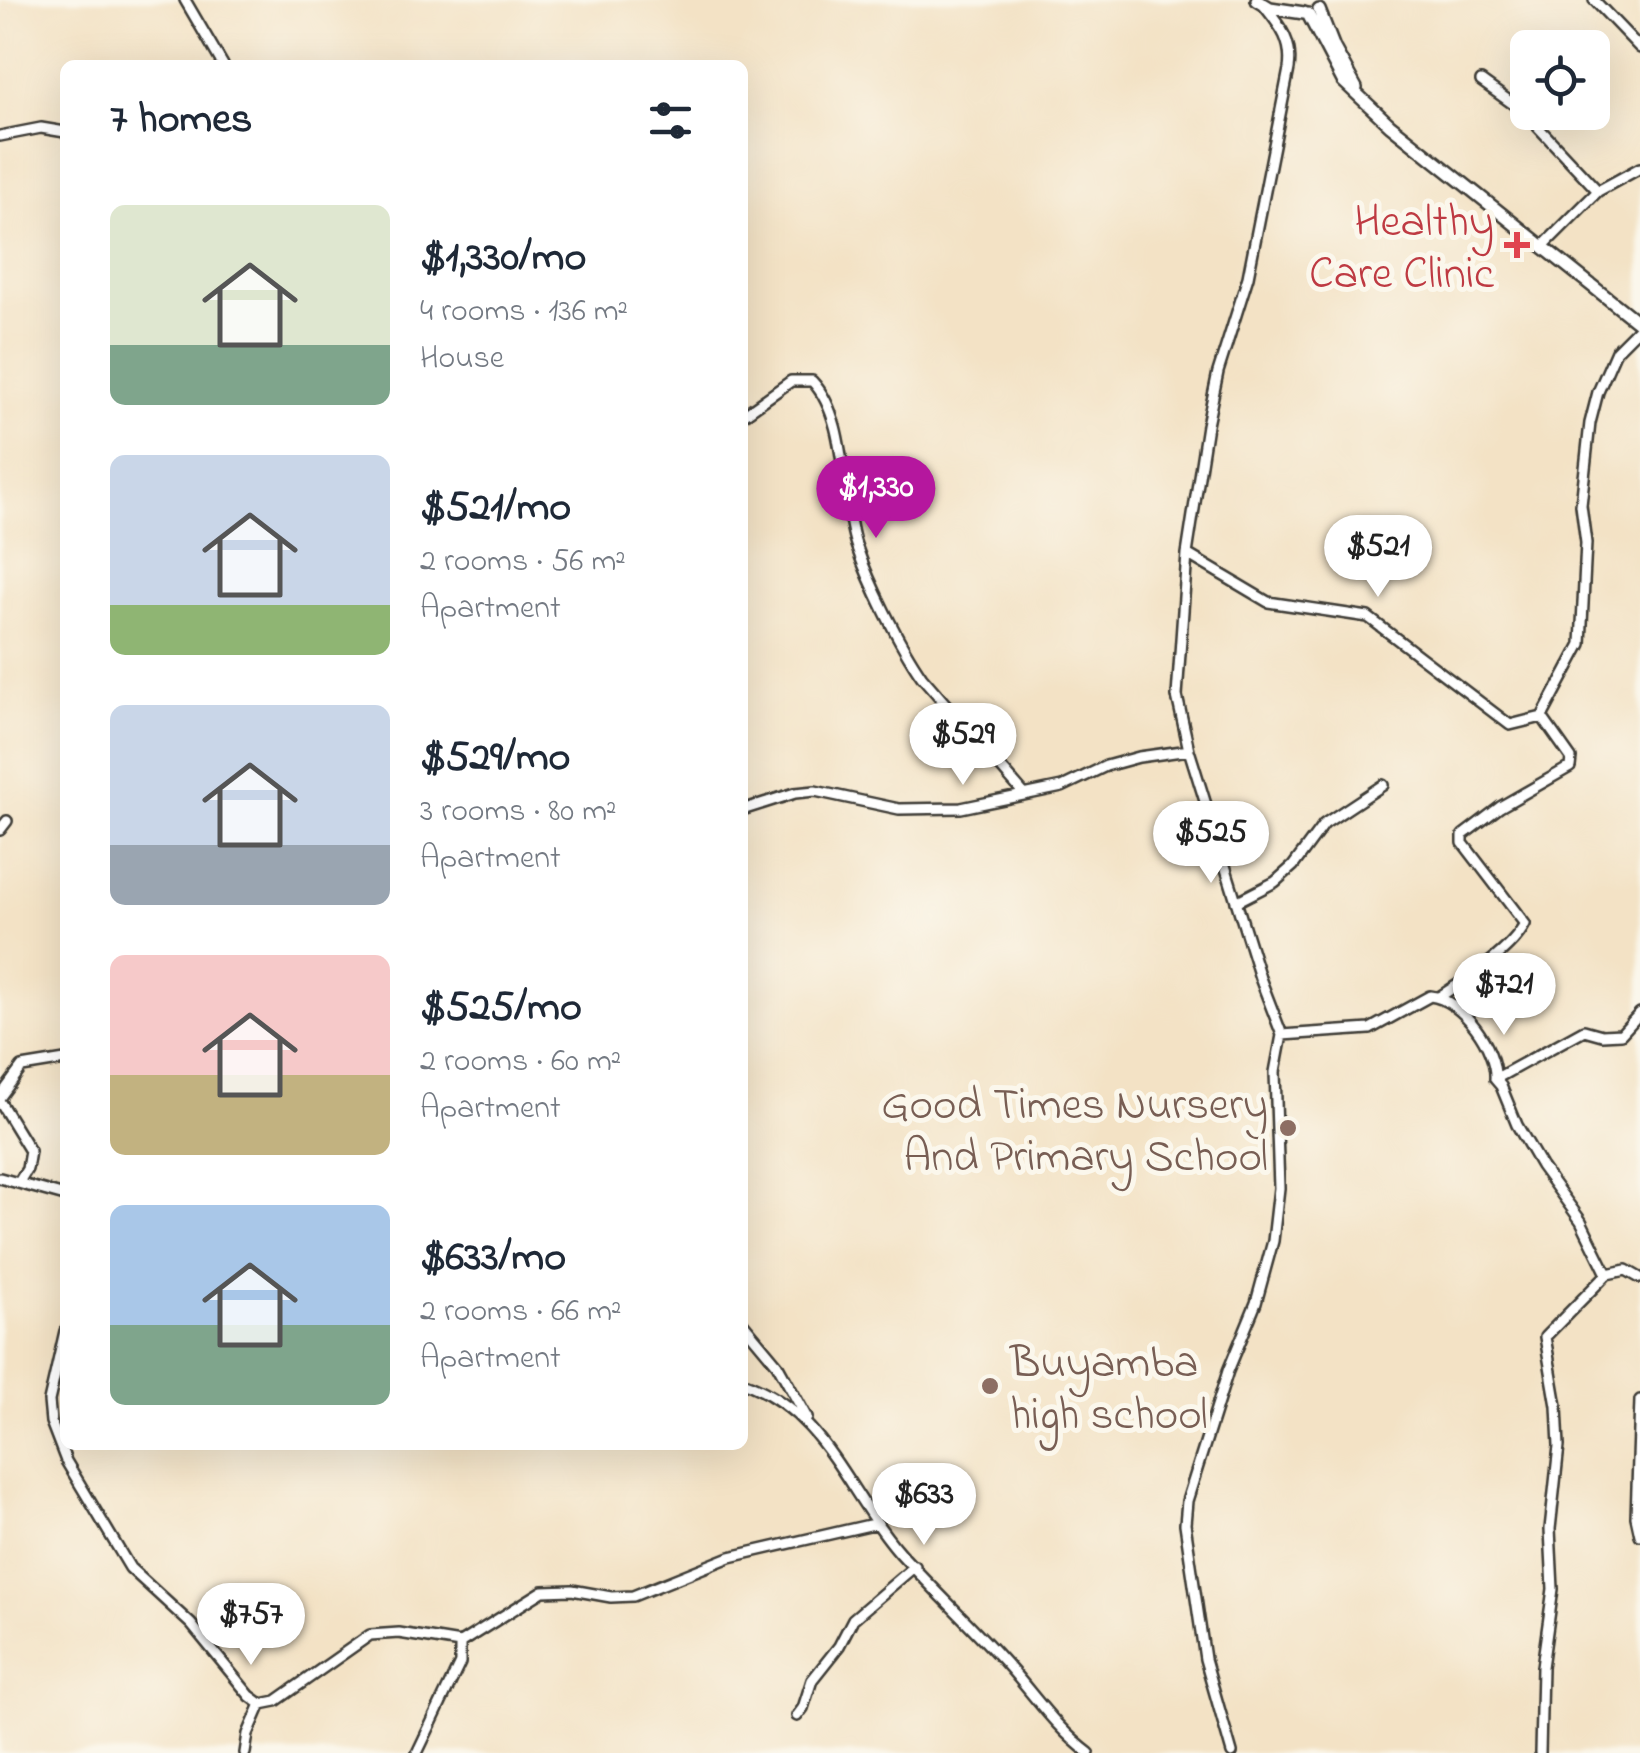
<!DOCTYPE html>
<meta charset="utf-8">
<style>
:root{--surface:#fff;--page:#f2f2f3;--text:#1f2937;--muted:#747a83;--accent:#b5179e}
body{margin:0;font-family:"Indie Flower",sans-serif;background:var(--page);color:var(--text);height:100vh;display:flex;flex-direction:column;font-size:38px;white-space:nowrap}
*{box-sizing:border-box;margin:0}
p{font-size:32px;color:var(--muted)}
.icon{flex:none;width:55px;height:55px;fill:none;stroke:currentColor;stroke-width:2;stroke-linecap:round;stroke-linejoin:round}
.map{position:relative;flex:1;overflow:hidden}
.drawer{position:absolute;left:60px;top:60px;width:688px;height:1390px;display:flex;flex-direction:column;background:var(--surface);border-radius:15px;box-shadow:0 10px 40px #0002}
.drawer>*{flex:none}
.controls{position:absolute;left:1510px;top:30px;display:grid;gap:20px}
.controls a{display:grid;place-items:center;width:100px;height:100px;border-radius:15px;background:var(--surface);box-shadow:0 10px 40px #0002;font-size:50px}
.price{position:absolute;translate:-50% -85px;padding:0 22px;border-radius:35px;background:#fff;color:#222;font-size:32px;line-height:65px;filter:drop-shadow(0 2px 5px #0008)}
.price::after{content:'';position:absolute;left:50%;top:60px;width:30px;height:22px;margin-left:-15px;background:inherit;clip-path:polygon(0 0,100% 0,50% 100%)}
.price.on{background:var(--accent);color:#fff}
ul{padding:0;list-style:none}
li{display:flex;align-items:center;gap:30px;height:250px;padding:0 50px}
li span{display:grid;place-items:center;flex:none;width:280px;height:200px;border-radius:15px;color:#555}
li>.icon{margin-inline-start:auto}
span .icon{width:120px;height:120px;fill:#fffc;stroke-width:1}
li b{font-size:42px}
h2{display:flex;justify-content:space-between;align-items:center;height:120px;padding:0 50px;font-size:42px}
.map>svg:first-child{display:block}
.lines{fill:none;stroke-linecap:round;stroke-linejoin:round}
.minor-casing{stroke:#3c3a35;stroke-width:14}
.major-casing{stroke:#3c3a35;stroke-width:16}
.minor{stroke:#fff;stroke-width:9}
.major{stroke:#fff;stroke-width:11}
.health-dot{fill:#e0444e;stroke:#fbf7ec;stroke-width:4}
.education-dot{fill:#8d6e63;stroke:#fbf7ec;stroke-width:4}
.labels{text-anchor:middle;stroke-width:10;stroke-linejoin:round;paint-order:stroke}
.health-label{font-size:45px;fill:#be3a42;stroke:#fbf7ec;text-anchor:end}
.education-label{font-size:45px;fill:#785e54;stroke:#fbf7ec;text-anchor:end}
</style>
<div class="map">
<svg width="1640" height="1753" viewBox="0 0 1640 1753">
<rect width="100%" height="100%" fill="#fbf7ec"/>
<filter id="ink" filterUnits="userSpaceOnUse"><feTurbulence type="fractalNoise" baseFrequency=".01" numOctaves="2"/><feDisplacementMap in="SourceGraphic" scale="20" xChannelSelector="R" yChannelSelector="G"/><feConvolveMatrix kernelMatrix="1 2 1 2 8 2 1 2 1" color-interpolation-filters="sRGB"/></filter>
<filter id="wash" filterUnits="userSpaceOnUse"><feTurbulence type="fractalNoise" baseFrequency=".0048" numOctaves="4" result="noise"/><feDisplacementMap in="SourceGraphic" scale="40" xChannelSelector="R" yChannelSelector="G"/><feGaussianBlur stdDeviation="2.25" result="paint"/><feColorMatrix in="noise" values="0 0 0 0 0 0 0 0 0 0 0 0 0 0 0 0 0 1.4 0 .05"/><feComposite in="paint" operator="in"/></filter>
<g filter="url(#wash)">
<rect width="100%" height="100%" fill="#f3e2c5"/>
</g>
<g filter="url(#ink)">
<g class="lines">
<g class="minor-casing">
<path id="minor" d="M185 0 223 65
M1594 0 1640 48
M1481 81 1523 111 1598 191
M0 136 41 128 65 132
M1543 246 1598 191 1640 168
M742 416 791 381H812C848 419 840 495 856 545 869 583 899 644 922 677L1024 794
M1187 554 1268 602 1368 617 1510 725 1542 717 1581 644 1586 543 1581 505 1590 423 1598 392 1616 351 1640 327
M742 810 795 793 815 791 899 809 961 808 1062 787 1106 766 1139 757 1189 750
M0 830 7 821
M1236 902 1275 882 1293 866 1324 824 1383 785
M1439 997C1465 980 1511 952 1525 924L1463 843V835L1500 807 1570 767 1571 758 1542 717
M1282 1035 1370 1029 1430 996C1462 999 1497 1049 1495 1079L1501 1086 1517 1125 1541 1166 1581 1221 1607 1274
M1495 1079 1584 1030 1602 1035 1621 1034 1640 1013
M0 1097 22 1067 65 1060
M0 1102 30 1151 27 1169 19 1182
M0 1178 65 1196
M742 1322 777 1364 807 1418
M65 1331 49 1401 51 1422 66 1461 130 1568 191 1624 250 1696 261 1704 276 1701 370 1635 399 1633 460 1643V1663L417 1753
M742 1382C825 1411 847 1493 900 1553 933 1589 968 1622 1001 1658 1031 1690 1054 1727 1089 1753
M1640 1400 1636 1517 1640 1535
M460 1643 543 1591 572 1590 611 1597 633 1596 730 1557 878 1523
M797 1716 803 1708 812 1680 839 1646 853 1619 915 1566
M245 1753 248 1734 261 1704
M1232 1753 1205 1659 1185 1524 1187 1501 1228 1371 1256 1303 1273 1241 1279 1188 1275 1072 1282 1035 1260 978 1189 750 1177 696 1187 554 1207 425 1218 372 1248 277 1289 69C1293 42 1281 27 1265 7
M1540 1753 1542 1667 1553 1589 1550 1529 1559 1446 1557 1406 1545 1337 1607 1274 1626 1270 1640 1278"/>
</g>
<g class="major-casing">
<path id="major" d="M1257 0 1270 8 1304 13
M1319 10 1334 48 1356 88
M1308 14 1343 81 1390 125 1640 324"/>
</g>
<use href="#minor" class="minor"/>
<use href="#major" class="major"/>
</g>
</g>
<path class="health-dot" d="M1512 230h10v10h10v10h-10v10h-10v-10h-10v-10h10z"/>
<g class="education-dot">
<circle cx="1288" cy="1128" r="10"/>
<circle cx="990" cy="1386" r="10"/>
</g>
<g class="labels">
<g class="health-label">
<text x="1494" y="235">Healthy<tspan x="1494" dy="52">Care Clinic</tspan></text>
</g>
<g class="education-label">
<text x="1268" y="1118">Good Times Nursery<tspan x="1268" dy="52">And Primary School</tspan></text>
<text x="1010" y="1376" text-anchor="start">Buyamba<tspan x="1010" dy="52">high school</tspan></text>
</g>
</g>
</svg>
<div class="controls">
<a><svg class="icon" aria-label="locate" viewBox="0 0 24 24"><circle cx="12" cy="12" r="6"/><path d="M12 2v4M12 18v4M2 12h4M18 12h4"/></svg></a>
</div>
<b class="price on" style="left:876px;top:541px">$1,330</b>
<b class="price" style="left:1378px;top:600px">$521</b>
<b class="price" style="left:963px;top:788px">$529</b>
<b class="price" style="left:1211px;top:886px">$525</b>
<b class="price" style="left:1504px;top:1038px">$721</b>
<b class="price" style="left:924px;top:1548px">$633</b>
<b class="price" style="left:251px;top:1668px">$757</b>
<section class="drawer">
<h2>7 homes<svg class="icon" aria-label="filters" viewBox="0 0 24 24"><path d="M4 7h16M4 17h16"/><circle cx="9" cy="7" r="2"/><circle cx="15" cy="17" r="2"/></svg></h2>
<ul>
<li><span style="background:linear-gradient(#dfe7d0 70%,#7fa58c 0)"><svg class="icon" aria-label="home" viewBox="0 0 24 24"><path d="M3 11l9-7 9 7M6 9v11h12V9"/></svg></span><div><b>$1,330/mo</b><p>4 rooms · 136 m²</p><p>House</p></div></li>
<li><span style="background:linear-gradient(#c9d6e8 75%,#8fb573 0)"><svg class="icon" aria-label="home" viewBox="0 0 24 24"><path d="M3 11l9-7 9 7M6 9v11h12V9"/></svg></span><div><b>$521/mo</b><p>2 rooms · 56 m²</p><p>Apartment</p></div></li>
<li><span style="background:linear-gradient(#c9d6e8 70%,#9aa5b1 0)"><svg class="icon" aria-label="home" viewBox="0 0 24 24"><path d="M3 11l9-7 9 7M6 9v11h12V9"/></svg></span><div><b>$529/mo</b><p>3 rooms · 80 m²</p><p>Apartment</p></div></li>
<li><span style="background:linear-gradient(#f6c9c9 60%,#c2b280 0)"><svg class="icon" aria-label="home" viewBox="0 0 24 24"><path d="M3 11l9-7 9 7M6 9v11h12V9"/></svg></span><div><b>$525/mo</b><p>2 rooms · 60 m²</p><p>Apartment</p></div></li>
<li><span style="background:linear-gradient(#a9c7e8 60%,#7fa58c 0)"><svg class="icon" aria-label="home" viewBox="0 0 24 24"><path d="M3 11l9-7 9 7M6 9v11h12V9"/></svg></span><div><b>$633/mo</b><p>2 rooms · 66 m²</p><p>Apartment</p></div></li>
</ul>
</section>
</div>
